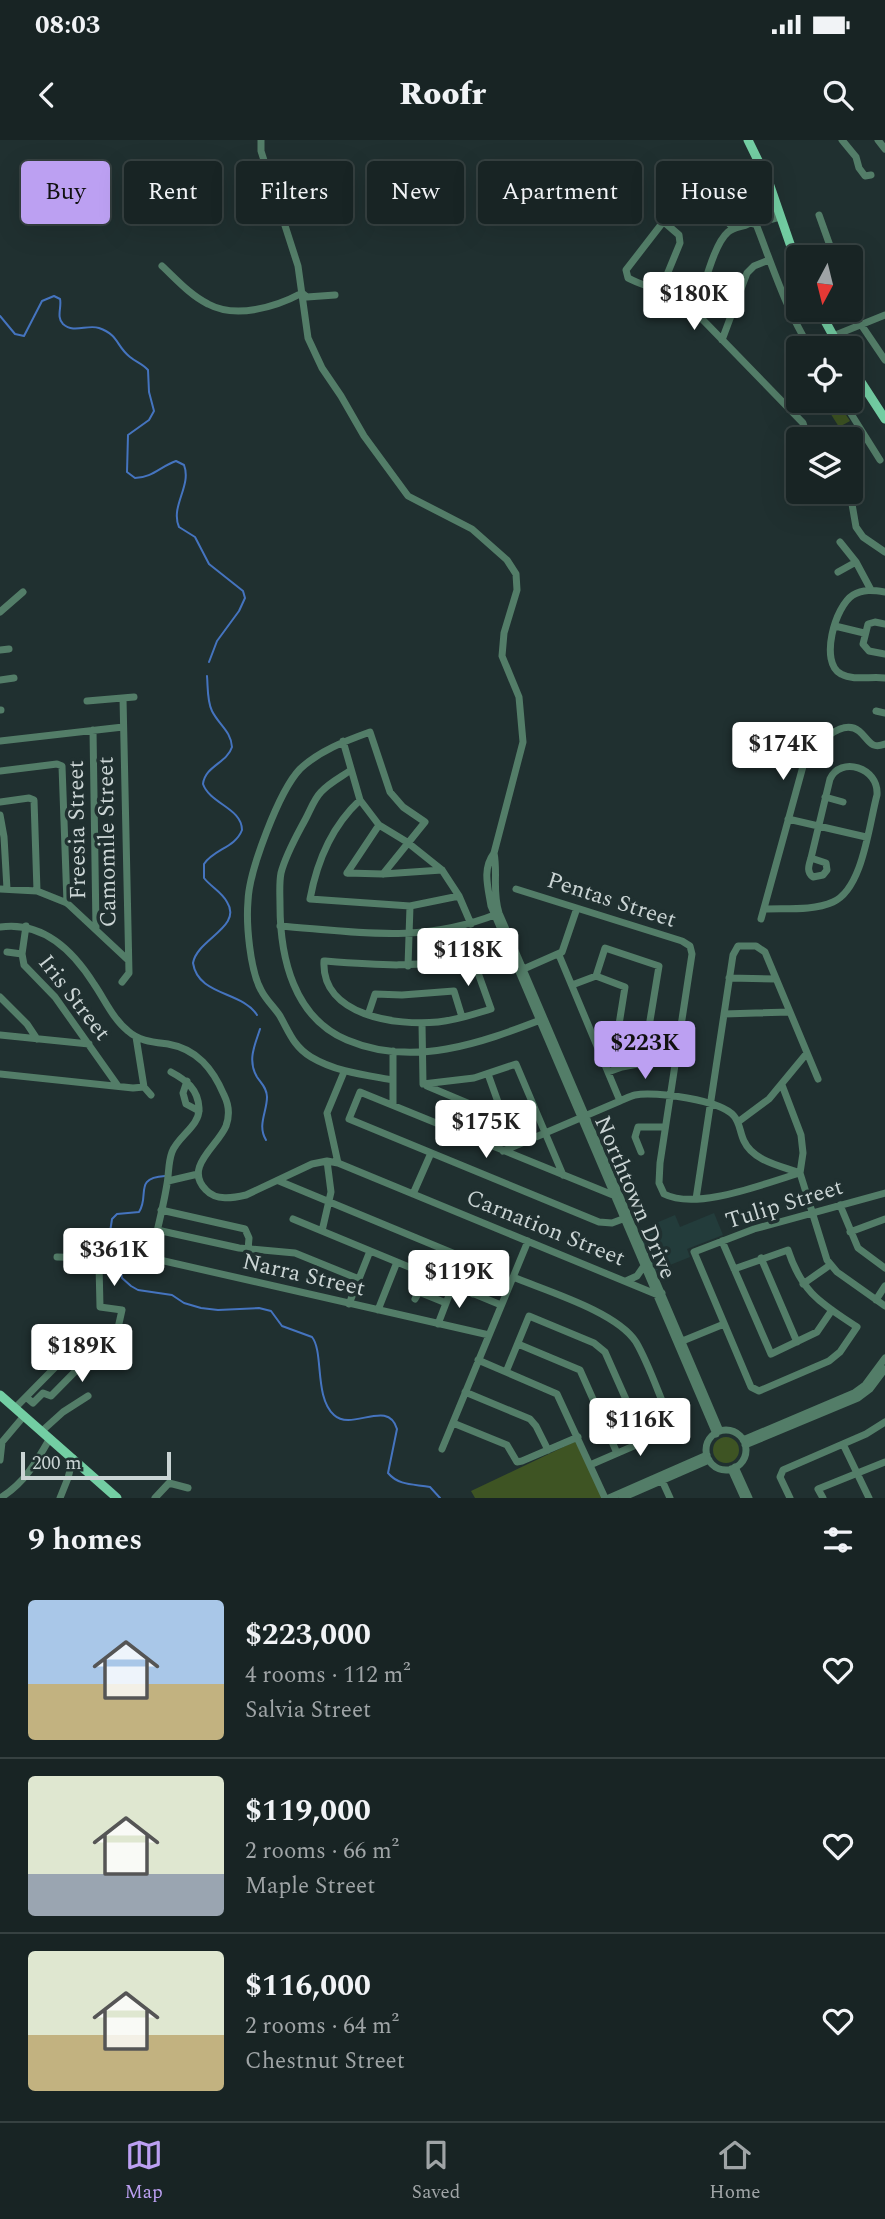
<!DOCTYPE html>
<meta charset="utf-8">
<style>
:root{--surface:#182424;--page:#212c2c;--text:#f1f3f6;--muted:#9fa4a6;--line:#364141;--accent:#bca0f2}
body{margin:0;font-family:Spectral,serif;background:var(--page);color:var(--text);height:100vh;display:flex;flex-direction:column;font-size:26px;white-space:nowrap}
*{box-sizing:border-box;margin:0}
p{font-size:23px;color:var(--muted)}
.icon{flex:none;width:38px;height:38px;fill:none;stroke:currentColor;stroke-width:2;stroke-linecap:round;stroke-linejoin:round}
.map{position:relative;height:1358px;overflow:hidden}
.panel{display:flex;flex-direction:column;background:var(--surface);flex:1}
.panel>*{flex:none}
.top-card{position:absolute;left:21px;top:21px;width:844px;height:63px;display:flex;gap:14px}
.needle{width:46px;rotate:187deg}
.tools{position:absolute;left:786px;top:105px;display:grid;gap:14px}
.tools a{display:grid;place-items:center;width:77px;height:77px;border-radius:7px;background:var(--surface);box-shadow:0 7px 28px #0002,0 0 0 2px var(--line);font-size:35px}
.scale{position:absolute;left:21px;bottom:18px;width:150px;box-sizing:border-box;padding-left:7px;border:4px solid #cad4d4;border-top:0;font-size:19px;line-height:24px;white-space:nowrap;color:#cad4d4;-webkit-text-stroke:5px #203030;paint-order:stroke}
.price{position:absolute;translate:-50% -60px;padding:0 16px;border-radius:7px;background:#fff;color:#222;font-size:23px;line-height:46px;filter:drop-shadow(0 2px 4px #0008)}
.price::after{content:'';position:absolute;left:50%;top:42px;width:21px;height:16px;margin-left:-10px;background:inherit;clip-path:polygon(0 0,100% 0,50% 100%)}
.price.active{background:var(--accent);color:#111}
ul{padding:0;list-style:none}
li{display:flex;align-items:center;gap:21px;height:175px;padding:0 28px}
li+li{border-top:2px solid var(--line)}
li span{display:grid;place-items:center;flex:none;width:196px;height:140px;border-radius:7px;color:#555}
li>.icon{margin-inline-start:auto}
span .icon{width:84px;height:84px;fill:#fffc;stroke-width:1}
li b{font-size:30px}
h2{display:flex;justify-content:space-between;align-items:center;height:84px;padding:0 28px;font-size:30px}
.pill{padding:0 24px;border-radius:7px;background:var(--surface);box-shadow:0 7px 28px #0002,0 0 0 2px var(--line);font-size:24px;line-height:63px}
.pill.active{background:var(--accent);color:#111}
.status{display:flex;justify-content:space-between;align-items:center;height:49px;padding:0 35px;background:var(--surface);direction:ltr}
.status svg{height:19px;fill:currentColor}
header{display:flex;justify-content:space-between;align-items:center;height:91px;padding:0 28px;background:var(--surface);font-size:32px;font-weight:800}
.menu{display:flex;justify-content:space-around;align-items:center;height:98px;border-top:2px solid var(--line);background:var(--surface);font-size:19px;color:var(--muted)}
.menu a{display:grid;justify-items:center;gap:4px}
.menu .active{color:var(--accent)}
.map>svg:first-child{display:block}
.built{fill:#233c3b}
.green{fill:#3e5423}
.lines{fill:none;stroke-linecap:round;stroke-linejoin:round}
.stream{stroke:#4574bf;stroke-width:2}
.minor{stroke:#537d68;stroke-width:7}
.major{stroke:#73cea3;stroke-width:9}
.labels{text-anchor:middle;stroke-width:7;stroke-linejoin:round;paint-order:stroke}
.street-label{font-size:23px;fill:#cad4d4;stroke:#203030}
</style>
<div class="status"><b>08:03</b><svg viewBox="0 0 49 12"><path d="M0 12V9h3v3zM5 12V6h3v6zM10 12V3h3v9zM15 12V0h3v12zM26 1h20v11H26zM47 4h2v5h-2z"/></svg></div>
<header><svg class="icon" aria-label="back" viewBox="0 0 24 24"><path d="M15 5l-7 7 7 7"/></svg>Roofr<svg class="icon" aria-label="search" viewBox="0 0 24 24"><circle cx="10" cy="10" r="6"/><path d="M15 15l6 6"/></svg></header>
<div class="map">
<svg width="885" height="1358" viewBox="0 0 885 1358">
<rect width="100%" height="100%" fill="#203030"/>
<path class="built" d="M714 1073 723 1095 687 1109 690 1117 655 1131 637 1091 675 1075 680 1087Z"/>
<path class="green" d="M837 261 850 281 839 287 827 268Z
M713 1310a13 13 0 1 1 26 0a13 13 0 1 1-26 0Z
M576 1301 602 1358H475L471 1351Z"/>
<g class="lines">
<path class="stream" d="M0 176 15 194 24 196 42 161 54 156 60 159C62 167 56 177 63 184 74 194 87 184 99 188 119 195 116 206 130 217 136 222 143 224 148 230L149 252 154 271 149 280 128 295 127 332 135 338C152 338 161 326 176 321L184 325C192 346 170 366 179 387L195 397 209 424 243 451 245 458 239 471 217 501 209 522
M207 536C208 548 207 561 212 571 219 585 231 591 232 607 227 623 205 626 203 644 210 664 242 668 242 690 235 708 214 709 204 724V738C211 747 222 752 227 762 243 787 197 799 193 823 198 856 242 851 257 875
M260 889C255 905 247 920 257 937 261 943 267 948 267 957 267 972 257 985 266 1000
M165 1036C133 1038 150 1055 139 1072L117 1074 112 1079 109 1099 111 1107 119 1119 122 1138 131 1146 138 1150 172 1155 184 1163 201 1168 218 1170 259 1168 271 1171 282 1186 312 1197C324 1212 314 1257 334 1275 352 1292 388 1258 397 1289L388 1333C399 1346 414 1344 430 1347L440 1358"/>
<path class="minor" d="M261 0V11L298 126 308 198 322 228 341 256 364 296 408 356 472 389 507 420 516 434 517 450 504 493 502 516 519 557 523 602 494 713C482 729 488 747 491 766L716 1294
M842 0 856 17 859 28 865 36 871 35
M878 0 885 9
M733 30C762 88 776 153 810 208
M778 70C764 75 760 77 748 84 742 87 734 87 728 92 714 104 705 144 698 163V171L703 180 803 283 808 299
M819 75 834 117
M664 82 679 95 680 103 664 142C654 152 639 143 628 138L626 130 677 64C695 62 723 74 733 88
M754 84 780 77
M162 126C176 139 190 155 208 164 236 179 276 167 302 153L307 157 335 155
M850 161 860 183 885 220
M833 196 885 175
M722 200 747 133 754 126 769 120
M843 261 880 320
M841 352 852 364 856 387 863 397 885 412
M840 402 856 422 871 450
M838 432 856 422
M885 452C873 450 863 449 853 455 835 466 819 523 841 534 854 541 871 536 885 538
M0 472 23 452
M885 484 875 482 868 484 863 504 869 511 885 514
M835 486 864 493
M0 510 9 509
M0 540 14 538
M87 561 134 557
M0 570H1
M876 571 885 573
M93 590 96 789
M0 601 123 587
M343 601 360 660 379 685 407 702 442 730 459 756 471 784
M351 630C341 637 329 643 321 652 314 659 310 671 305 680 296 697 286 714 281 733 279 743 280 755 280 765 280 818 294 878 347 900 413 928 481 903 543 879
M0 631 57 624 62 626 67 763
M825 657 843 662
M360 660C331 687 317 721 310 759L410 766 459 756
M0 662 29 658 34 660 37 751
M0 675 4 697 7 749
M788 679 866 697
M494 713C498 734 492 751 499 773L720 1291
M347 733 383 734 442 730
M347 733 379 685
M383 734 425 682 403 667 390 652 370 592C345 601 319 611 300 629 279 651 249 731 248 761 246 784 250 830 261 850 266 860 274 867 280 876 289 892 294 907 311 917 336 932 365 935 393 940
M0 749 37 751 67 763 128 820
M516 749 682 801 690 806 692 814 660 1023 659 1043 664 1054C697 1071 765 1043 800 1033
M764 769C785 768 813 771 833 762 863 749 869 684 877 655 879 627 840 616 830 639L811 718C809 725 806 732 813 737L823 735 827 730 826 723 811 718
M761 779 805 619C815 607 841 577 859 591 869 599 870 610 885 604
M26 786 22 814 24 825 55 857 118 946
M280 786C358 792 422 804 497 774
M0 787C42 781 72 809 94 844 105 860 113 879 128 891 139 901 153 902 168 904 197 909 213 929 224 955 229 965 230 975 226 986 218 1006 183 1027 206 1050 216 1061 233 1058 246 1055L312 1024 327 1021 338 1023 658 1155 662 1153
M7 812 22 814
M559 815 620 961
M472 816 491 869C474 874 457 880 438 882 397 886 321 876 324 821 374 825 422 829 472 816Z
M408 826 410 766
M519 831 562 812 577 768
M596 836 605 808 659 826 643 923 622 927 608 932
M729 838 776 839
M122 842 129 833 123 558
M572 845 596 836 625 847 617 897 597 906
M0 857 27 884 37 899
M724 874 790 872
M368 875 375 854 402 855 454 851 462 877
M422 883 423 944
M0 895 89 904
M136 897 144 947 151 955
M393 911V965
M171 932C186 940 198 949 199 968 200 986 178 996 172 1012 168 1023 169 1033 167 1044 163 1069 156 1094 151 1118L489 1195
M0 934 133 948 144 947
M187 941 183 953 186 964 199 971
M423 944 474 938 516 924 563 1035
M782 945 801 995 803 1013 800 1033 827 1120 837 1132 885 1166
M427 946 496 975 503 976 488 934
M738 982 769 959 807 913
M503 1011 620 961C625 959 630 956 635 955 655 951 721 960 734 976 740 983 740 993 744 1001 753 1021 781 1026 800 1033
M641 1012 635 997 638 987H665
M338 1023 327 973 344 932
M168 1041 198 1034
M279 1041 484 1126 473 1154
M413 1054 431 1013
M613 1055 360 952 349 979 599 1082 612 1083 628 1077
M696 1059 733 815 738 806H756L765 812 818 939
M840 1065 858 1108 885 1128
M161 1070 245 1089 249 1098 248 1110
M293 1079 501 1165
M157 1090 239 1108 295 1113 359 1139
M322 1091 331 1052 327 1021
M850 1092 885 1079
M722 1101 771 1214 817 1192 832 1170
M761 1118 797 1202
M734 1129 788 1110C802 1153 821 1163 857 1187L840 1212 829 1221 759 1251 751 1247 694 1112 754 1089 885 1053
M513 1137C547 1151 617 1172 636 1202 650 1226 659 1256 671 1282V1288L666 1292 590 1325
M626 1141 637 1136 646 1123
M803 1144 830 1125
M415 1159 419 1152 446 1163
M876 1160 885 1146
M349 1164 370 1111
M378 1170 397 1122
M438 1184 453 1145
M680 1202 724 1184
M518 1204 580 1230 617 1313
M478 1220 557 1254 605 1358
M506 1232 529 1176 594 1203 605 1212 632 1273 605 1284
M465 1252 530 1279 536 1286 548 1310
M26 1257 33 1263 43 1253 51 1256 118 1188 122 1170 100 1167 99 1124 92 1118 57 1117
M15 1268 81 1201
M453 1283 507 1305 517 1322 522 1321 578 1297
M706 1310a20 20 0 1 1 40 0a20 20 0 1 1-40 0Z
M42 1291 63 1272 88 1256
M743 1300 854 1253 865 1245 885 1218
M843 1304 869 1358
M745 1305 858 1258 870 1249 885 1229
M442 1309 528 1101
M0 1320 2 1302 24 1276
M735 1327 749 1358
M731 1329 744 1358
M660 1336 670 1358
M0 1358C24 1344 37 1321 50 1298
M60 1358 68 1338 73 1318
M155 1358 169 1343 188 1348
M609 1358 707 1315
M622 1358 709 1320
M790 1358 780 1337 783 1330 866 1294 885 1282
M823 1358 818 1349 885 1322"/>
<path class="major" d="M748 0 769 43 798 127
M819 170 840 208
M850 225 885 279
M0 1255 117 1358"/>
</g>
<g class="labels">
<g class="street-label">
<text transform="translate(76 690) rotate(-91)" y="8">Freesia Street</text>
<text transform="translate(106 702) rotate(-91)" y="8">Camomile Street</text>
<text transform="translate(612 759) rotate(18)" y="8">Pentas Street</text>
<text transform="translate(75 857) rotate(52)" y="8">Iris Street</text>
<text transform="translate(636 1057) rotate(67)" y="8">Northtown Drive</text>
<text transform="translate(784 1063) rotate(-17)" y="8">Tulip Street</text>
<text transform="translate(546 1087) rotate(22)" y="8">Carnation Street</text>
<text transform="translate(304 1134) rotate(13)" y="8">Narra Street</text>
</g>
</g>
</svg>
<div class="tools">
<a><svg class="needle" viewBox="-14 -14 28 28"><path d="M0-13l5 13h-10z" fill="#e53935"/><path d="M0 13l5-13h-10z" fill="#9fa4a6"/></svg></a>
<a><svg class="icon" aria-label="locate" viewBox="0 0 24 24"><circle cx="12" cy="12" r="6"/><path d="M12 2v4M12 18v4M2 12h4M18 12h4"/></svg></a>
<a><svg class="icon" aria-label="layers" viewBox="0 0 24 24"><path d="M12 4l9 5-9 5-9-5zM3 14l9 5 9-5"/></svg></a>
</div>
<div class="scale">200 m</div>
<b class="price" style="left:694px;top:192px">$180K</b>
<b class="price" style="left:783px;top:642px">$174K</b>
<b class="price" style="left:468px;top:848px">$118K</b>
<b class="price active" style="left:645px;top:941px">$223K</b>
<b class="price" style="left:486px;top:1020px">$175K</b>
<b class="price" style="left:114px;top:1148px">$361K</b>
<b class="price" style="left:459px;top:1170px">$119K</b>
<b class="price" style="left:82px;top:1244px">$189K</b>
<b class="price" style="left:640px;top:1318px">$116K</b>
<div class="top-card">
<a class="pill active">Buy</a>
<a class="pill">Rent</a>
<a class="pill">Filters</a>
<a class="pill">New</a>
<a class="pill">Apartment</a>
<a class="pill">House</a>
</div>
</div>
<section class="panel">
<h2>9 homes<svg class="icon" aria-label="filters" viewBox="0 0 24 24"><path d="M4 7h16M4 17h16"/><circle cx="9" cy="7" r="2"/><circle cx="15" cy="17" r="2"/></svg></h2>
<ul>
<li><span style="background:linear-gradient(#a9c7e8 60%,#c2b280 0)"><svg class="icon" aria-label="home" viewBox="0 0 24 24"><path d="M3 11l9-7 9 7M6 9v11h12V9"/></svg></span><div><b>$223,000</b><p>4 rooms · 112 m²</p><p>Salvia Street</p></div><svg class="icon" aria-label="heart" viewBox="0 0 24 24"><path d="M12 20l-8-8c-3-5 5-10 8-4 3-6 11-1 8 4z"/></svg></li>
<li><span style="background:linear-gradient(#dfe7d0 70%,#9aa5b1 0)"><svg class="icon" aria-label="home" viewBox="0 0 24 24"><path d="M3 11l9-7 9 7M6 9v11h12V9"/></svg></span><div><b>$119,000</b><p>2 rooms · 66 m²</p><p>Maple Street</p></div><svg class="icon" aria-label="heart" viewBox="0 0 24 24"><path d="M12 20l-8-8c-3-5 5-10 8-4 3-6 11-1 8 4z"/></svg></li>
<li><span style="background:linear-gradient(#dfe7d0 60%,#c2b280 0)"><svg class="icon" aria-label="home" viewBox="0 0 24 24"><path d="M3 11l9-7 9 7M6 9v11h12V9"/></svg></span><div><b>$116,000</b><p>2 rooms · 64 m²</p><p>Chestnut Street</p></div><svg class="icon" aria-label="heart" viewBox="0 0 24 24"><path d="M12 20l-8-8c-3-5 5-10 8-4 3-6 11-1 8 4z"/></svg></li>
</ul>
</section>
<nav class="menu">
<a class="active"><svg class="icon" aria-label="map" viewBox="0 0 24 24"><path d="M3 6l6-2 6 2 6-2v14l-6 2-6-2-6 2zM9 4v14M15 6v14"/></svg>Map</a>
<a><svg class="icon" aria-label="saved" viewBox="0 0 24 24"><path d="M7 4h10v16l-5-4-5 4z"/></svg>Saved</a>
<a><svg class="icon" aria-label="home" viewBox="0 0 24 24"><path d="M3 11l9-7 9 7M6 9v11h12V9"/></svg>Home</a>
</nav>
